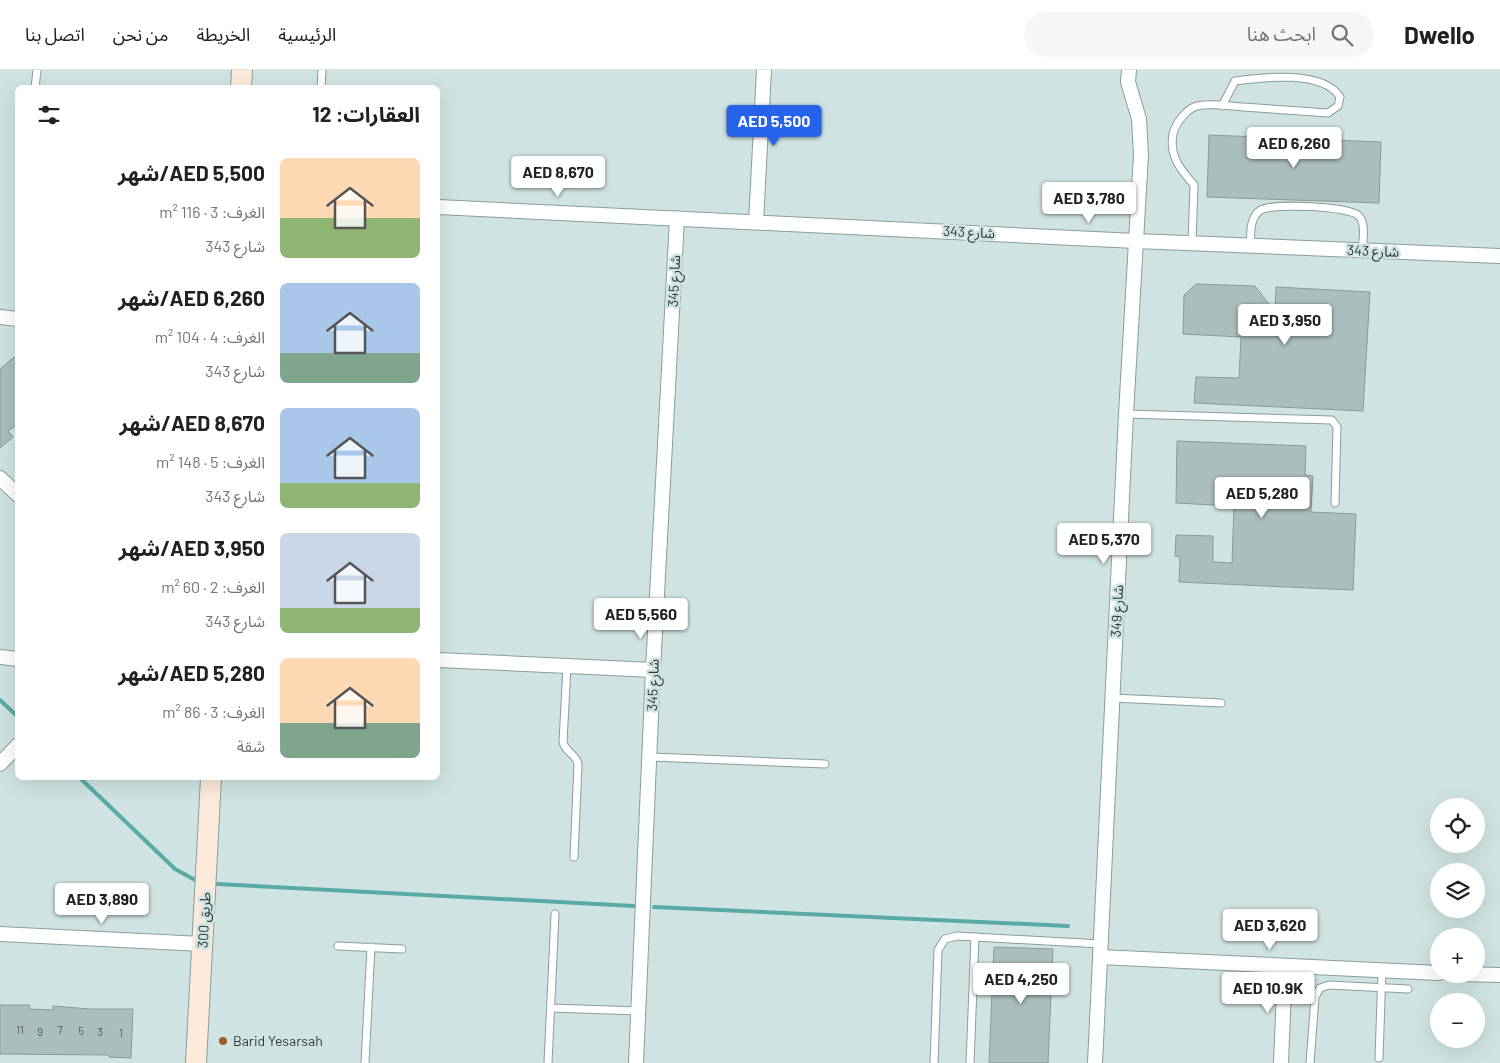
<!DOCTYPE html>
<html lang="ar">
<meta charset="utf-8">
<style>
:root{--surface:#fff;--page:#f6f6f6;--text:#202124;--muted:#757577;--line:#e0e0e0;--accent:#2563eb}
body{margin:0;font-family:Barlow,"Noto Sans Arabic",sans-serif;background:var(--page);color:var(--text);direction:rtl;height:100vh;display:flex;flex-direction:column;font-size:19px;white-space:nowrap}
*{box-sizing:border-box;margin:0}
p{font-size:16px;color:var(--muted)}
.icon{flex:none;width:28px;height:28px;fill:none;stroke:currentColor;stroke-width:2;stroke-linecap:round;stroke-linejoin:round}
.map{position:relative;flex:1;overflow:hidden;direction:ltr}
.details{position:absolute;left:15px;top:15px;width:425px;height:695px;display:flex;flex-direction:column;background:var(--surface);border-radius:8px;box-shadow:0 5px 20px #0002;direction:rtl}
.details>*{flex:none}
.buttons{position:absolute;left:1430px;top:728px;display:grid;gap:10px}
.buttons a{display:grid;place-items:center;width:55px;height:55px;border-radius:50%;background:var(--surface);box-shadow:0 5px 20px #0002;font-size:25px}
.price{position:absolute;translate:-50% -42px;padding:0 11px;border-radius:5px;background:#fff;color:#222;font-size:16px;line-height:32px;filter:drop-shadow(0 1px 2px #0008)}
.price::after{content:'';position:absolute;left:50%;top:30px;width:15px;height:11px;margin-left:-8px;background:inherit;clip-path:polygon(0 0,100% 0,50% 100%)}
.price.active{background:var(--accent);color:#fff}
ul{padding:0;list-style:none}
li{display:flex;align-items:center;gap:15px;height:125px;padding:0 20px}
li span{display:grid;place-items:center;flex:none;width:140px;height:100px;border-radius:8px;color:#555}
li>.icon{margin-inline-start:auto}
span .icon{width:60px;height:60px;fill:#fffc;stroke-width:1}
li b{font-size:21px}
h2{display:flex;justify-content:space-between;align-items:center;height:60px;padding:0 20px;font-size:21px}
header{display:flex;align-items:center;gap:30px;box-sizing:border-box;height:70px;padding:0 25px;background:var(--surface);border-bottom:1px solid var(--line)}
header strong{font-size:24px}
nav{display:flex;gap:28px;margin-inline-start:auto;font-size:18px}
.search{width:350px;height:45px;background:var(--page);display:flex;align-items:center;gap:12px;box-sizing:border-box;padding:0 18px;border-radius:28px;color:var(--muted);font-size:19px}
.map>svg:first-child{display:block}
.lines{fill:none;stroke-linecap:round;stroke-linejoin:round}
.stream{stroke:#59aaa7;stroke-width:4}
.building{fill:#aabebd;stroke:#879b99}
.lane-casing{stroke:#8a9d9c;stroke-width:9}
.street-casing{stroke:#8a9d9c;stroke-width:16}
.secondary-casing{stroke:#8a9d9c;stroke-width:22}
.lane{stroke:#fff;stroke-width:7}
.street{stroke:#fff;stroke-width:14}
.secondary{stroke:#fceada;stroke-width:20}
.poi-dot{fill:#9c5e23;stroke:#cfe4e2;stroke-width:2}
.labels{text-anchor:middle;stroke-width:5;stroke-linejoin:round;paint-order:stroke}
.number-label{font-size:11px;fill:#4e5a59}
.street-label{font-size:14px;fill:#303838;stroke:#cfe4e2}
.poi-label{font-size:14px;fill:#303838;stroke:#cfe4e2;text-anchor:start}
</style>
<header>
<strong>Dwello</strong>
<div class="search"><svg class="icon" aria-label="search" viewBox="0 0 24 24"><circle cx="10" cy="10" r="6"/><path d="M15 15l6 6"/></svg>ابحث هنا</div>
<nav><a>الرئيسية</a><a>الخريطة</a><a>من نحن</a><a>اتصل بنا</a></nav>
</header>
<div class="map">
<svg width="1500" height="993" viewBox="0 0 1500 993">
<rect width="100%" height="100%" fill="#cfe4e2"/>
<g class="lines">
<path class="stream" d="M0 630 18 647
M80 708 175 799 195 810
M217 814 634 836
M654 837 1068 856"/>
</g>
<path class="building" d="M1209 65 1381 72 1379 133 1207 127Z
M1196 214 1255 216 1275 242 1276 217 1370 222 1363 341 1194 333 1196 307 1239 308 1241 267 1183 264 1184 225Z
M18 284V354L8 361 13 367 0 378V299Z
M1177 371 1306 376 1305 405 1313 406 1311 442 1356 444 1353 520 1179 512 1180 487 1175 486 1176 465 1213 466V492L1232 493 1234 436 1176 433Z
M994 877 1053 879 1048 993H989Z
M0 935H30L29 939 53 940V936L90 939H133L131 988 109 987V985L0 984Z"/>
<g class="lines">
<g class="lane-casing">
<path id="lane" d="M35 18 37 0
M321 18 322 0
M1192 173 1194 115C1180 99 1169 86 1173 64 1175 54 1187 38 1197 36 1211 33 1229 36 1243 37 1271 39 1300 41 1328 43L1338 36 1340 27C1323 0 1264 7 1235 11L1222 36
M1250 176C1251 164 1249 147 1261 140 1272 133 1350 136 1359 146 1366 154 1363 170 1362 180
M1126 344 1332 350 1337 357 1335 433
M567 596 563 672C565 682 576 684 578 694L574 787
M1112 628 1221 633
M651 687 825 694
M338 876 402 879
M551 938 639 941
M1379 988 1382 900
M365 993 371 877
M548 993 555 844
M934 993 938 880 945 869 957 866 1101 874
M970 993 975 867
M1310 993 1315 927 1320 918 1329 915 1408 919"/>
</g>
<g class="street-casing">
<path id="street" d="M438 137 1136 171 1500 186
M756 152 764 0
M0 247 18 249
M0 408 18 425
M0 587 18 589
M438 590 653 600
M0 694 18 675
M0 864 202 874
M1100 887 1439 903
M1461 904 1500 905
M636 993 653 600 677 148
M1095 993 1126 344 1141 85 1139 49 1128 12 1129 0
M1281 993 1285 896"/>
</g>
<g class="secondary-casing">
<path id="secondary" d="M241 18 242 0
M196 993 211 708"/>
</g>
<use href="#lane" class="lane"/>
<use href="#street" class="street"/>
<use href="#secondary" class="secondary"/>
</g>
<circle class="poi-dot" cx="223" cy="971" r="5"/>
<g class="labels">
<g class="number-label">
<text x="20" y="964">11</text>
<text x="60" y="964">7</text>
<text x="81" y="965">5</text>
<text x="40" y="966">9</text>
<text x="100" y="966">3</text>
<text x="121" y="967">1</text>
</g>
<g class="street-label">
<text transform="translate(969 162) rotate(3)" y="5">شارع 343</text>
<text transform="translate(1373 181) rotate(2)" y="5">شارع 343</text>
<text transform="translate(674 211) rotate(-87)" y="5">شارع 345</text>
<text transform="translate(1117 541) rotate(-87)" y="5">شارع 349</text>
<text transform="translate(653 615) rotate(-88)" y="5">شارع 345</text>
<text transform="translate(204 850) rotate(-87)" y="5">طريق 300</text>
</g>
<g class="poi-label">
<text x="233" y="976">Barid Yesarsah</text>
</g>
</g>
</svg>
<div class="buttons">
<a><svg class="icon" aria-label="locate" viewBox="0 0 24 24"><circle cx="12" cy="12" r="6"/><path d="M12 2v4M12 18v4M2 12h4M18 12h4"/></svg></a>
<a><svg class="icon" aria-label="layers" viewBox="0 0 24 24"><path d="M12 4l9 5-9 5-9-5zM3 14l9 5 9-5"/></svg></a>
<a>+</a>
<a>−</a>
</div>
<b class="price active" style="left:774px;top:77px">AED 5,500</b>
<b class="price" style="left:1294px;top:99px">AED 6,260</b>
<b class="price" style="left:558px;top:128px">AED 8,670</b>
<b class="price" style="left:1089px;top:154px">AED 3,780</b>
<b class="price" style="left:1285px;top:276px">AED 3,950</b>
<b class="price" style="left:1262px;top:449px">AED 5,280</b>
<b class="price" style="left:1104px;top:495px">AED 5,370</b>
<b class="price" style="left:641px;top:570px">AED 5,560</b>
<b class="price" style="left:102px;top:855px">AED 3,890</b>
<b class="price" style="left:1270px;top:881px">AED 3,620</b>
<b class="price" style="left:1021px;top:935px">AED 4,250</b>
<b class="price" style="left:1268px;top:944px">AED 10.9K</b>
<section class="details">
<h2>العقارات: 12<svg class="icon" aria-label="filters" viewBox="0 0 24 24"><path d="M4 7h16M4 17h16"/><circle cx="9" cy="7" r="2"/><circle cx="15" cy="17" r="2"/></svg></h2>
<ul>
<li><span style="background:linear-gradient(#ffd9b3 60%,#8fb573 0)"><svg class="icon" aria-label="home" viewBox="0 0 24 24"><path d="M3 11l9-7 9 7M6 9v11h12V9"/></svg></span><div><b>AED 5,500/شهر</b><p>الغرف: 3 · 116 m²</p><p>شارع 343</p></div></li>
<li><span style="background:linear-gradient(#a9c7e8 70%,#7fa58c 0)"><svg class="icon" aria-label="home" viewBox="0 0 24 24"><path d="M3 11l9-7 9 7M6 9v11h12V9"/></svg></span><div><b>AED 6,260/شهر</b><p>الغرف: 4 · 104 m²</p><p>شارع 343</p></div></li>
<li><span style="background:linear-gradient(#a9c7e8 75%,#8fb573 0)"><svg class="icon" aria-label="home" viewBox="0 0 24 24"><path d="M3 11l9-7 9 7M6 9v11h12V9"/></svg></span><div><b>AED 8,670/شهر</b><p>الغرف: 5 · 148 m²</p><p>شارع 343</p></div></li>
<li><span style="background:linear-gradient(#c9d6e8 75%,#8fb573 0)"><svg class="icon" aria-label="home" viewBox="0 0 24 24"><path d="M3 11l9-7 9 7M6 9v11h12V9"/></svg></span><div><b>AED 3,950/شهر</b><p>الغرف: 2 · 60 m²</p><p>شارع 343</p></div></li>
<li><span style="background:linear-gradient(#ffd9b3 65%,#7fa58c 0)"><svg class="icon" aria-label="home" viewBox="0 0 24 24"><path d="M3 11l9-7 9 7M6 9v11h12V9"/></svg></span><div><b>AED 5,280/شهر</b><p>الغرف: 3 · 86 m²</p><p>شقة</p></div></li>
</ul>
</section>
</div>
